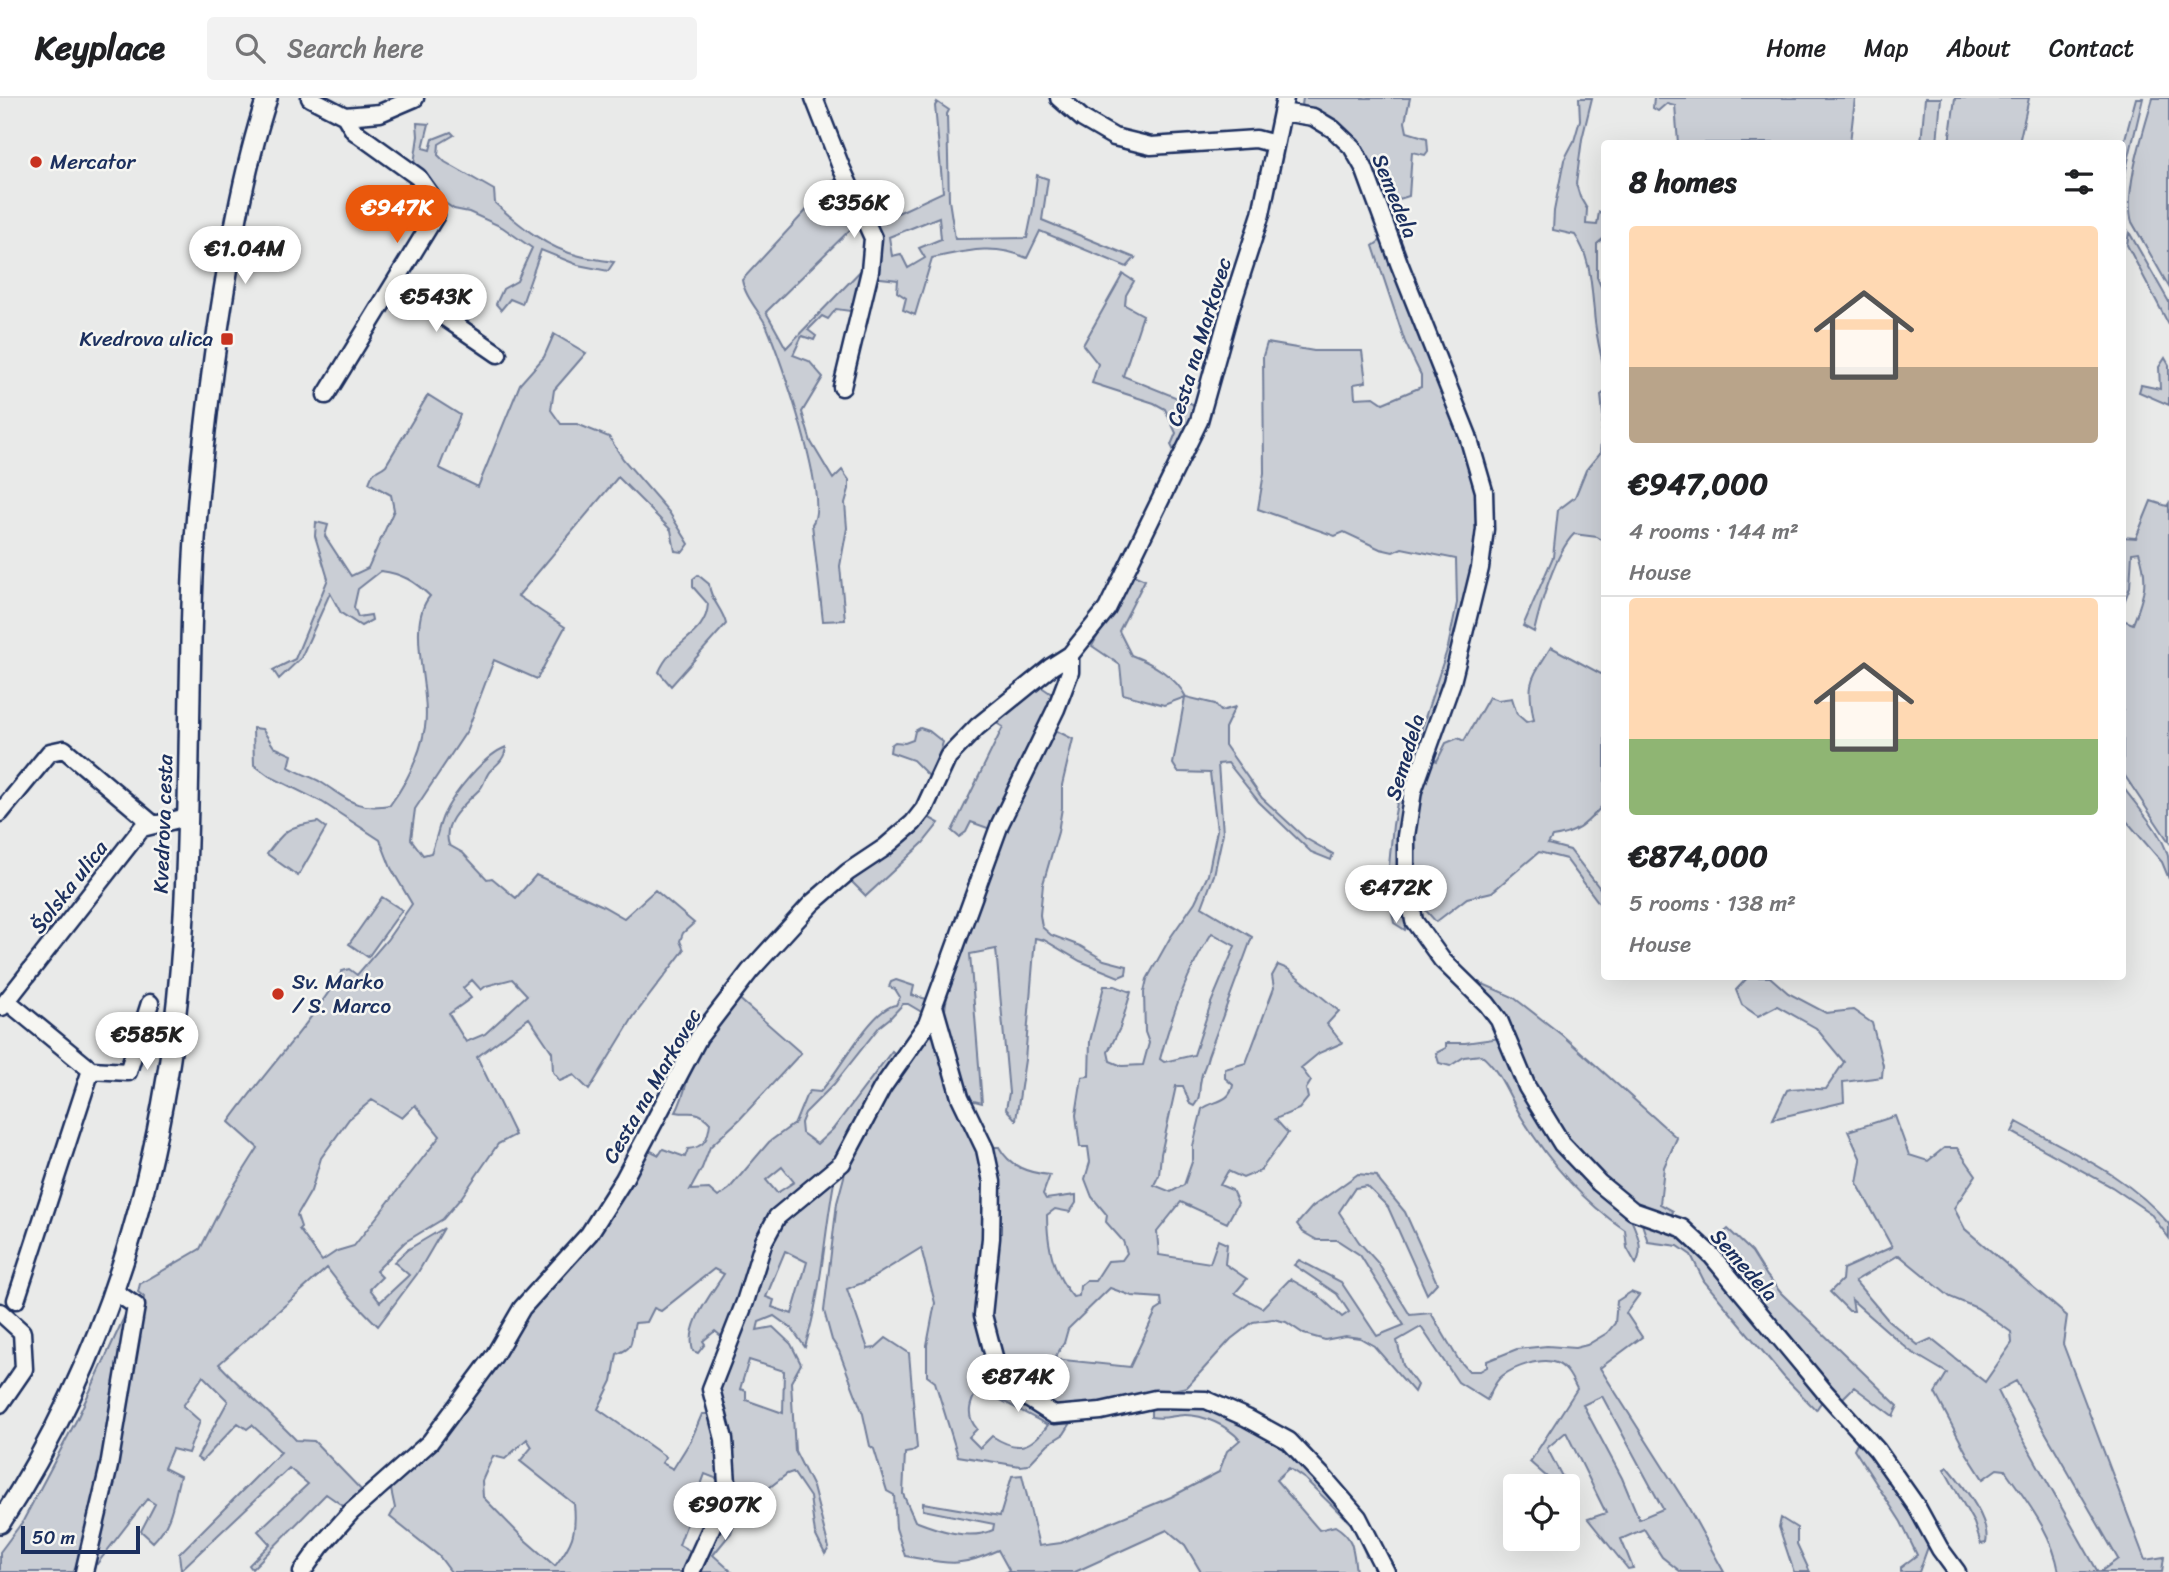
<!DOCTYPE html>
<meta charset="utf-8">
<style>
:root{--surface:#fff;--page:#f2f2f2;--text:#202124;--muted:#757577;--line:#e0e0e0;--accent:#ea580c}
body{margin:0;font-family:Sriracha,sans-serif;background:var(--page);color:var(--text);height:100vh;display:flex;flex-direction:column;font-size:26px;white-space:nowrap}
*{box-sizing:border-box;margin:0}
p{font-size:23px;color:var(--muted)}
.icon{flex:none;width:38px;height:38px;fill:none;stroke:currentColor;stroke-width:2;stroke-linecap:round;stroke-linejoin:round}
.map{position:relative;flex:1;overflow:hidden}
.details{position:absolute;left:1601px;top:42px;width:525px;height:840px;display:flex;flex-direction:column;background:var(--surface);border-radius:7px;box-shadow:0 7px 28px #0002}
.details>*{flex:none}
.controls{position:absolute;left:1503px;top:1376px;display:grid;gap:14px}
.controls a{display:grid;place-items:center;width:77px;height:77px;border-radius:7px;background:var(--surface);box-shadow:0 7px 28px #0002;font-size:35px}
.scale{position:absolute;left:21px;bottom:18px;width:119px;box-sizing:border-box;padding-left:7px;border:4px solid #1b2f5e;border-top:0;font-size:19px;line-height:24px;white-space:nowrap;color:#1b2f5e;-webkit-text-stroke:5px #f6f6f2;paint-order:stroke}
.price{position:absolute;translate:-50% -60px;padding:0 16px;border-radius:24px;background:#fff;color:#222;font-size:23px;line-height:46px;filter:drop-shadow(0 2px 4px #0008)}
.price::after{content:'';position:absolute;left:50%;top:42px;width:21px;height:16px;margin-left:-10px;background:inherit;clip-path:polygon(0 0,100% 0,50% 100%)}
.price.active{background:var(--accent);color:#fff}
ul{padding:0;list-style:none}
li{display:grid;align-content:center;gap:14px;height:371px;padding:0 28px}
li+li{border-top:2px solid var(--line)}
li span{display:grid;place-items:center;height:217px;border-radius:7px;color:#555}
li>.icon{margin-inline-start:auto}
span .icon{width:126px;height:126px;fill:#fffc;stroke-width:1}
li b{font-size:30px}
h2{display:flex;justify-content:space-between;align-items:center;height:84px;padding:0 28px;font-size:30px}
header{display:flex;align-items:center;gap:42px;box-sizing:border-box;height:98px;padding:0 35px;background:var(--surface);border-bottom:2px solid var(--line)}
header strong{font-size:33px}
nav{display:flex;gap:38px;margin-inline-start:auto;font-size:24px}
.search{width:490px;height:63px;background:var(--page);display:flex;align-items:center;gap:18px;box-sizing:border-box;padding:0 24px;border-radius:7px;color:var(--muted);font-size:26px}
.map>svg:first-child{display:block}
.green{fill:#caced5;stroke:#727e9a;stroke-width:2;fill-rule:evenodd}
.lines{fill:none;stroke-linecap:round;stroke-linejoin:round}
.minor-casing{stroke:#1b2f5e;stroke-width:21}
.tertiary-casing{stroke:#1b2f5e;stroke-width:24}
.minor{stroke:#f6f6f2;stroke-width:16}
.tertiary{stroke:#f6f6f2;stroke-width:19}
.poi-dot{fill:#c8321e;stroke:#f6f6f2;stroke-width:2.5}
.labels{text-anchor:middle;stroke-width:5;stroke-linejoin:round;paint-order:stroke}
.poi-label{font-size:21px;fill:#1b2f5e;stroke:#f6f6f2;text-anchor:start}
.street-label{font-size:21px;fill:#1b2f5e;stroke:#f6f6f2}
</style>
<header>
<strong>Keyplace</strong>
<div class="search"><svg class="icon" aria-label="search" viewBox="0 0 24 24"><circle cx="10" cy="10" r="6"/><path d="M15 15l6 6"/></svg>Search here</div>
<nav><a>Home</a><a>Map</a><a>About</a><a>Contact</a></nav>
</header>
<div class="map">
<svg width="2169" height="1474" viewBox="0 0 2169 1474">
<rect width="100%" height="100%" fill="#e9eae9"/>
<filter id="ink" filterUnits="userSpaceOnUse"><feTurbulence type="fractalNoise" baseFrequency=".0143" numOctaves="2"/><feDisplacementMap in="SourceGraphic" scale="14" xChannelSelector="R" yChannelSelector="G"/><feConvolveMatrix kernelMatrix="1 2 1 2 8 2 1 2 1" color-interpolation-filters="sRGB"/></filter>
<g filter="url(#ink)">
<path class="green" d="M1303 0H1410L1405 24 1407 34 1427 40 1428 53 1425 57 1412 54 1409 98 1383 106 1321 16 1302 7Z
M1579 0H1592L1582 41 1576 86 1580 99 1587 111 1586 126 1597 127 1599 114 1605 115V139L1597 146V179L1605 198V274C1600 254 1595 233 1594 213 1591 186 1591 160 1575 137L1553 132 1554 113 1564 62 1574 43 1580 22Z
M1654 0H1855L1850 45H1678L1675 7 1667 5 1658 13 1653 10Z
M1925 0H1941L1937 45H1921Z
M1955 0H2029L2019 45H1949Z
M2136 0H2143L2123 84V48Z
M2153 0H2169V189L2132 124C2123 94 2144 32 2153 0Z
M937 4 949 12 947 16 949 102 955 141 1027 140 1033 111 1037 77 1048 81 1042 122 1135 160 1127 169 1040 133 1027 160C994 145 966 153 932 160L915 217 903 212 906 200 897 194 898 182 872 179V127L943 94 935 8ZM939 119 941 141 919 150 925 160 908 170 901 156 892 158 889 139Z
M417 25 429 26 423 50 430 52 433 41 451 34 454 37 439 46 438 57 445 64 494 92 495 105C519 127 548 151 580 158 591 161 603 162 614 164L608 173 578 167 541 152 522 206 510 201 501 212 496 206 503 191 517 183 532 150 502 129 469 114 454 111 439 101 431 83 414 66 418 38Z
M837 79 860 122 766 214 786 250 868 165 850 213 836 211 828 221 822 218 808 232 816 238 814 242 802 238 793 257 809 263 823 279 802 314 811 344 833 381 842 372 849 382V391L845 405 847 430 840 468 845 522 823 523 812 426C831 404 780 259 767 229 760 214 745 199 742 182Z
M2129 134 2169 204V227L2127 147Z
M1384 140 1447 297 1481 404 1476 466 1455 546 1435 611 1400 754 1398 783 1400 804 1408 825 1405 832 1394 825 1387 788 1393 727 1407 649 1420 635 1448 549 1457 505 1456 461 1402 450 1393 454 1380 451 1344 434 1335 438 1258 411 1264 375 1263 258 1267 245 1314 253H1362L1366 284 1354 286 1355 300 1374 299 1383 305 1421 289V277L1405 244 1373 148Z
M1123 176 1134 183 1126 197 1125 207 1143 217 1123 278 1200 309 1180 365 1171 347 1176 335 1165 311 1154 305 1092 285 1098 266 1083 247Z
M554 236 586 255 554 292 551 312 561 326H577L609 339 623 361 669 414 689 446 683 454 675 453 671 432 618 379 518 498 565 529 537 581 494 562 468 631 415 711 411 741 423 757 431 755C436 743 438 730 443 718 453 696 483 658 506 649 505 660 499 665 491 672 485 677 485 686 480 691 465 706 441 724 449 747L463 755 487 781 492 780 516 800 536 777 601 807 624 820 655 792 694 825 683 835 680 843 684 852 634 918 589 992 574 977 560 983 553 974 552 954 529 920 477 959 515 1037 498 1046 461 1100 443 1121 405 1144 376 1173 382 1179 370 1191 380 1204 409 1177 394 1164 407 1152 444 1130 417 1176 378 1228 348 1197 327 1170 219 1266C244 1293 271 1316 296 1342L314 1343 366 1397 349 1412 326 1396 252 1471 249 1467 270 1446 258 1433 308 1386 289 1370 181 1472 179 1456 281 1354 252 1327 247 1331 238 1325 202 1363 197 1360 228 1303 203 1278 183 1308 200 1323 188 1355 172 1351 164 1370 180 1378C173 1403 173 1424 153 1444L141 1433 155 1406 147 1401 97 1466 92 1463 128 1292 144 1199 138 1194 140 1186 200 1151 225 1102 258 1050 229 1024C266 972 310 927 342 873L349 871 357 877 387 842 412 806 391 770 380 742 322 704 269 678 254 667 253 630 262 631 274 649 292 657 289 669C299 675 309 678 319 683 347 700 354 713 390 707 407 684 420 658 425 629 431 592 405 527 430 498 414 483 403 476 381 473L358 491 354 509 358 519 371 517 372 522 361 528 341 515 330 495 301 560 279 581 273 572 295 561 328 481 315 438 316 424 328 427 325 438 351 478 368 470 394 412 391 397 369 385C374 370 377 375 386 367L428 297 460 317 439 370 478 389 520 286 544 259ZM512 881 527 897 485 936 466 944 449 916 471 900 463 890 472 882 481 892 486 888ZM372 1002 402 1020 415 1007 440 1038 354 1148 337 1153 322 1163 299 1131 301 1129 297 1117 311 1093 321 1060 349 1021Z
M2165 260 2169 267V307L2139 294 2141 287 2160 291 2159 269Z
M1605 294V444L1597 439 1574 436C1555 455 1540 508 1534 534L1523 528 1553 459 1558 412 1575 399 1586 372 1600 355 1603 317 1601 297Z
M2151 403 2167 408 2169 405V744L2123 675V522L2133 526C2144 498 2149 483 2139 454L2132 455 2130 489 2123 507V439L2136 440Z
M1131 476 1145 482 1119 533 1131 557C1152 565 1176 579 1186 599L1215 606 1221 613 1235 609 1225 630V647L1262 700 1305 740 1333 756 1331 762 1311 754 1259 704 1228 665 1218 666 1223 735 1214 777 1202 809 1252 839 1208 958C1206 968 1202 973 1201 981 1198 992 1202 998 1194 1008L1190 1006 1183 988H1176L1161 1056 1159 1077 1154 1087 1171 1094 1184 1087 1193 1061V1048L1202 1011C1214 1002 1230 1005 1233 987L1225 980V971L1246 965 1274 890 1272 878 1278 867 1288 871 1339 913 1327 926 1342 945 1319 955 1301 970 1311 983 1306 991 1308 1000 1299 1011 1275 1021 1288 1035 1260 1073 1243 1080 1228 1073 1220 1087 1232 1092 1238 1105 1227 1125 1181 1104 1157 1134 1159 1157 1210 1165 1218 1142 1227 1146 1225 1166 1247 1181 1235 1195 1262 1210 1290 1181 1318 1197 1342 1219 1349 1214 1337 1196 1294 1167 1299 1162 1341 1184 1377 1238 1404 1227 1360 1157 1337 1142H1317L1303 1134 1297 1126 1312 1109 1358 1076 1377 1078 1380 1084 1405 1114 1437 1185 1427 1196 1388 1109 1367 1088 1355 1090 1339 1114 1359 1144 1378 1165 1410 1217 1431 1215 1458 1261 1469 1273H1480L1487 1269V1263L1517 1251 1547 1248 1575 1250 1587 1247 1607 1235 1615 1225 1617 1203 1631 1194 1639 1197 1626 1215 1642 1239 1600 1270 1687 1407 1724 1474H1681L1662 1459 1644 1431 1621 1441 1633 1470 1628 1471 1588 1421 1606 1415 1566 1334 1547 1350 1567 1388H1557L1530 1364 1577 1291C1572 1281 1567 1269 1556 1265 1541 1259 1514 1269 1502 1278 1495 1283 1491 1294 1487 1302L1458 1284 1421 1229 1397 1243 1403 1267 1417 1287 1414 1294 1374 1248 1360 1240 1345 1238 1325 1242 1304 1236 1286 1224 1273 1221 1253 1224 1231 1241 1187 1289 1114 1304 1056 1310 1035 1301 1004 1272 996 1254 988 1204 991 1049H999C1010 1069 1028 1075 1050 1077L1043 1096 1046 1101 1076 1097V1105L1070 1114 1055 1111 1047 1117C1047 1147 1053 1176 1073 1199L1079 1198 1080 1188 1086 1183H1095L1108 1163 1122 1162 1127 1155 1123 1143 1106 1124 1107 1117 1092 1099 1085 1081 1090 1064 1088 1049H1080L1076 1017 1082 979 1089 978 1090 943 1104 888H1115L1131 894 1120 930 1108 954 1110 963 1122 968 1143 967 1149 945 1145 934 1144 894 1147 881 1170 840 1195 804 1208 777 1217 732 1210 675 1178 674 1173 666 1185 599 1164 607 1123 596 1120 567 1092 548ZM1212 835 1235 848 1211 905 1194 957 1164 964 1160 961C1172 917 1187 873 1212 835ZM1110 1190 1132 1198 1161 1200 1162 1209 1156 1213 1130 1269 1054 1261 1064 1245 1068 1231ZM1602 1298 1663 1411 1639 1421 1622 1380 1583 1307Z
M698 477 709 486C710 502 723 511 726 526L671 588 659 574C672 542 706 539 708 506L693 489V481Z
M1551 549 1605 578V705C1586 725 1580 735 1552 739L1548 746 1570 752 1605 797V813L1566 761 1539 754 1492 794 1467 800 1436 824 1421 807 1414 794 1409 761 1418 692 1432 661 1437 663 1446 645 1458 640 1464 643 1489 599 1498 602 1512 600 1517 616 1526 624 1534 622C1526 582 1531 582 1551 549Z
M1037 586 1056 599 996 733 971 724 966 734 959 739 952 733 1003 629 993 623Z
M920 630 929 633 943 644 932 681 913 662 890 654 891 647 895 644 905 645 913 642 915 633Z
M1051 630 1073 641 1062 687V710L1058 734 1043 786 1040 817 1042 829 1051 837 1080 848 1104 862 1127 868 1126 876 1119 879 1080 863 1044 842 1035 840 1025 962 1016 1022 1006 1011 1009 995 996 851 970 856 982 1005 970 1002 963 987 944 920 946 904 955 866 992 775 1012 717Z
M2123 689C2138 710 2161 733 2168 758 2169 765 2169 774 2169 781L2162 764 2123 719Z
M926 718 939 725 923 745 866 798 849 781Z
M318 724 326 730 298 778 267 756C285 732 288 728 318 724Z
M382 799 402 812 368 859 349 846Z
M1748 879H1770L1788 895 1826 915 1853 912 1872 925 1883 967 1882 979 1843 984 1844 1004 1773 1021 1787 992C1799 988 1813 992 1826 991L1844 964 1816 930 1777 908 1758 918 1742 907 1736 892Z
M896 882 914 888 912 897 934 903 925 916 908 906H903L890 920 880 928 834 986 805 1015 801 1025 802 1035 817 1046 833 1031 892 953 899 959 837 1065 774 1116 727 1243 715 1233 703 1243 705 1246 698 1255 693 1253C685 1227 711 1197 724 1176L714 1171 661 1213 654 1210 647 1224 635 1225C629 1242 637 1249 617 1256L612 1283 598 1311 666 1359 662 1365 673 1371 691 1342 702 1316H713L725 1384 705 1376 679 1447 694 1455 684 1474H451L439 1458 390 1419 395 1410 390 1387 522 1219 607 1120 649 1052 659 1057 663 1051 685 1059 688 1051C705 1049 708 1041 710 1025 696 1010 692 1017 676 1014 686 996 687 977 695 957 703 938 724 915 736 898L801 955 740 1021 710 1049 702 1070 690 1092 709 1091 718 1099 729 1091 769 1044 795 1025 806 998 810 993 820 994C838 976 871 910 896 907L900 899 895 891 889 889 891 884ZM782 1069 794 1084 777 1095 766 1082ZM527 1341 532 1349 520 1363 574 1406C577 1435 572 1446 555 1468L525 1442 483 1399 482 1383 493 1358 505 1361Z
M1476 883 1513 899 1562 937 1677 1040 1664 1069 1660 1106 1673 1113 1672 1117 1640 1109 1615 1094 1567 1043 1471 888Z
M925 936 937 940 971 1033 987 1083 993 1273 1074 1320 1064 1336 1048 1346 1028 1367 1020 1368 958 1358 935 1284 927 1278V1247L935 1205 921 1150 867 1183 847 1191 868 1251 875 1250 886 1240 909 1255 917 1350 911 1354 905 1355 903 1396 915 1423C938 1432 969 1443 993 1432L994 1426 923 1412V1405L1000 1418 1012 1378 1022 1377 1039 1448 1061 1445 1171 1399 1219 1374 1227 1353 1240 1342C1228 1328 1204 1317 1185 1317 1172 1317 1166 1322 1151 1319V1308H1200L1284 1344 1339 1402 1373 1454 1366 1457 1353 1428 1305 1381 1289 1370 1276 1382 1319 1432 1335 1428C1355 1440 1353 1453 1356 1474H1201L1185 1447 1167 1432 1075 1474H1006L1009 1472 998 1452C957 1471 947 1465 905 1458L896 1430 894 1397 887 1393 874 1351 870 1348 863 1316 839 1253 832 1242 824 1213 837 1105 845 1075 872 1019ZM978 1290 1048 1327C1031 1350 1018 1355 992 1338L980 1350 969 1339 977 1331C965 1317 970 1305 978 1290Z
M1500 940 1511 972 1520 991 1629 1117C1636 1133 1645 1149 1636 1166L1627 1150 1625 1132C1582 1103 1549 1064 1522 1020 1509 999 1501 973 1481 957L1464 959 1450 968 1439 965 1436 955 1446 950V945H1465Z
M1895 1018 1909 1057 1928 1063 1944 1050H1957L1976 1077 1954 1110 1965 1131 2067 1218 2063 1246 2145 1462 2164 1459 2162 1474H2100L2118 1461 2016 1283 1998 1293 2015 1327 2098 1474H2059C2052 1434 2027 1404 2005 1372L1997 1371 1983 1381 1967 1356 1935 1295 1947 1275 1910 1253 1852 1202 1854 1213H1849L1830 1194 1842 1182 1843 1171 1892 1149 1857 1085 1861 1062 1848 1033ZM1899 1157 1950 1199 1977 1210 2011 1234 2012 1245 1985 1284 1931 1241 1918 1247 1888 1222 1855 1183Z
M2017 1024C2071 1054 2129 1078 2169 1126V1140L2150 1115 2112 1089 2012 1034Z
M835 1079C824 1136 822 1194 805 1249L792 1231 774 1218 759 1224 757 1232 773 1229 791 1246 801 1266 791 1284 795 1353 813 1389 829 1450 825 1456 815 1436 810 1399 793 1374 787 1376 739 1413 731 1435 713 1457 732 1474H696L720 1420 717 1293 775 1129ZM785 1153 807 1164 792 1216 772 1209 774 1202 766 1199ZM749 1262 784 1273 783 1315 746 1302V1293L740 1291Z
M1642 1126 1678 1137 1708 1162 1824 1300 1816 1312 1784 1279 1704 1183 1691 1157 1678 1148 1648 1144Z
M1728 1131 1752 1154 1767 1178 1781 1195 1898 1308 1893 1318 1854 1289 1842 1301 1801 1259 1711 1146Z
M127 1213 130 1216 120 1280 79 1474H0V1454L23 1423 77 1321Z
M1859 1341 1879 1367 1929 1446 1919 1474H1900V1470L1917 1457 1901 1424 1854 1351Z
M1948 1369C1963 1387 1991 1423 1986 1445L1981 1446 1974 1425 1944 1371Z
M1781 1420 1797 1430V1446L1810 1474H1794L1779 1429Z"/>
<g class="lines">
<g class="minor-casing">
<path id="minor" d="M310 0 345 18 380 15 415 0
M814 0 841 69 873 140 870 173 842 289
M1059 0 1083 21 1114 39 1151 48 1256 41 1275 46
M1282 14 1313 19 1333 31 1352 49 1364 70 1399 165 1468 338 1484 393 1485 431 1480 470 1452 584 1413 693 1406 738V777L1414 823 1442 862 1487 906 1499 922 1527 989 1562 1046 1599 1085 1633 1113 1682 1130 1712 1158 1824 1293 1877 1352 1917 1409 1940 1451 1957 1474
M396 186 498 256
M326 297 436 117 430 96 418 79 354 33 345 18
M0 715 50 654 64 651 154 727
M7 903 91 972 16 1202
M934 908 960 999 985 1051 992 1084 991 1140 983 1217 997 1270 1024 1298 1054 1317 1101 1313 1155 1301 1206 1302 1247 1320 1289 1343 1326 1382 1358 1419 1386 1474
M2 909 142 730 187 719
M91 972 128 974 150 905
M0 1214 22 1234 24 1271 0 1306
M84 1474 109 1368 136 1208 114 1193
M302 1474 320 1449 351 1414 430 1344 494 1258 522 1210 589 1136 624 1081 699 939 750 873 812 805 848 774 884 750 913 725 924 711 948 659 977 629 1051 569 1070 557 1107 511 1199 323 1230 212 1261 116 1285 0
M691 1474 718 1415 727 1386 724 1341 711 1291 745 1204 764 1143 777 1119 842 1065 882 990 927 926 1000 726 1056 611 1070 574V557"/>
</g>
<g class="tertiary-casing">
<path id="tertiary" d="M0 1425C88 1290 141 1139 167 980 194 817 186 645 193 480 196 399 206 318 217 238 229 158 242 77 267 0"/>
</g>
<use href="#minor" class="minor"/>
<use href="#tertiary" class="tertiary"/>
</g>
</g>
<g class="poi-dot">
<circle cx="36" cy="64" r="7"/>
<rect x="220" y="234" width="14" height="14" rx="3.5"/>
<circle cx="278" cy="896" r="7"/>
</g>
<g class="labels">
<g class="poi-label">
<text x="50" y="71">Mercator</text>
<text x="213" y="248" text-anchor="end">Kvedrova ulica</text>
<text x="292" y="891">Sv. Marko<tspan x="292" dy="24">/ S. Marco</tspan></text>
</g>
<g class="street-label">
<text transform="translate(1395 98) rotate(68)" y="7">Semedela</text>
<text transform="translate(1199 244) rotate(-73)" y="7">Cesta na Markovec</text>
<text transform="translate(1405 659) rotate(-73)" y="7">Semedela</text>
<text transform="translate(163 726) rotate(-88)" y="7">Kvedrova cesta</text>
<text transform="translate(69 789) rotate(-52)" y="7">Šolska ulica</text>
<text transform="translate(652 988) rotate(-60)" y="7">Cesta na Markovec</text>
<text transform="translate(1744 1167) rotate(48)" y="7">Semedela</text>
</g>
</g>
</svg>
<div class="controls">
<a><svg class="icon" aria-label="locate" viewBox="0 0 24 24"><circle cx="12" cy="12" r="6"/><path d="M12 2v4M12 18v4M2 12h4M18 12h4"/></svg></a>
</div>
<div class="scale">50 m</div>
<b class="price" style="left:854px;top:142px">€356K</b>
<b class="price active" style="left:397px;top:147px">€947K</b>
<b class="price" style="left:245px;top:188px">€1.04M</b>
<b class="price" style="left:436px;top:236px">€543K</b>
<b class="price" style="left:1396px;top:827px">€472K</b>
<b class="price" style="left:147px;top:974px">€585K</b>
<b class="price" style="left:1018px;top:1316px">€874K</b>
<b class="price" style="left:725px;top:1444px">€907K</b>
<section class="details">
<h2>8 homes<svg class="icon" aria-label="filters" viewBox="0 0 24 24"><path d="M4 7h16M4 17h16"/><circle cx="9" cy="7" r="2"/><circle cx="15" cy="17" r="2"/></svg></h2>
<ul>
<li><span style="background:linear-gradient(#ffd9b3 65%,#b9a48a 0)"><svg class="icon" aria-label="home" viewBox="0 0 24 24"><path d="M3 11l9-7 9 7M6 9v11h12V9"/></svg></span><div><b>€947,000</b><p>4 rooms · 144 m²</p><p>House</p></div></li>
<li><span style="background:linear-gradient(#ffd9b3 65%,#8fb573 0)"><svg class="icon" aria-label="home" viewBox="0 0 24 24"><path d="M3 11l9-7 9 7M6 9v11h12V9"/></svg></span><div><b>€874,000</b><p>5 rooms · 138 m²</p><p>House</p></div></li>
</ul>
</section>
</div>
